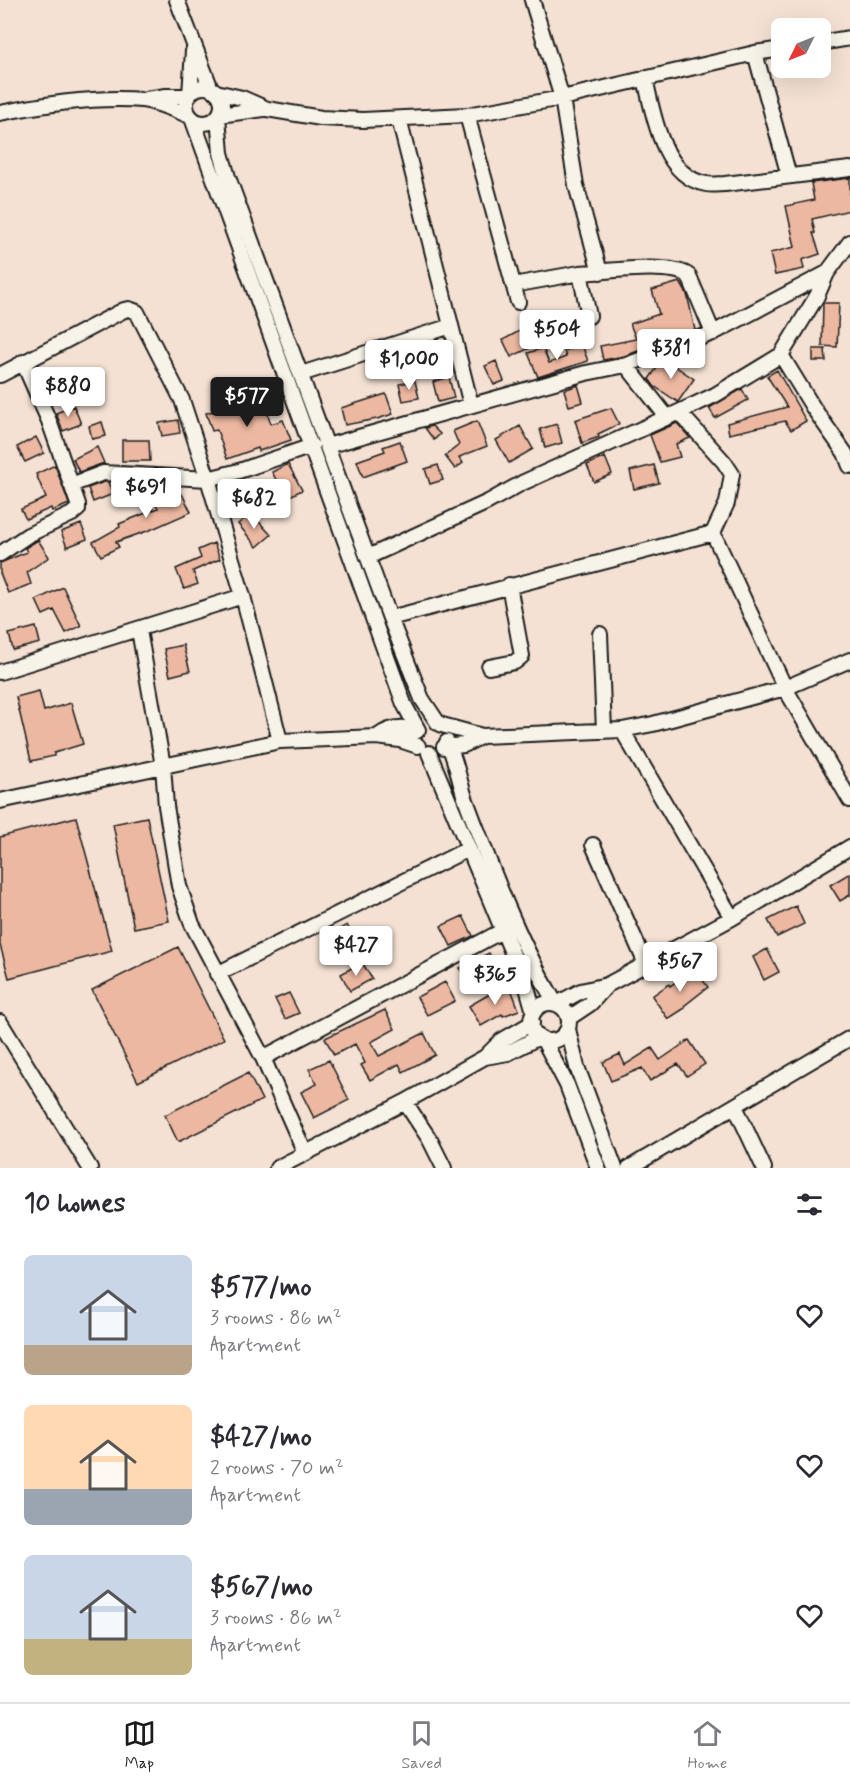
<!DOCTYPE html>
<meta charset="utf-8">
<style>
:root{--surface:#fff;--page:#f2f2f3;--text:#2b2b33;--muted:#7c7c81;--line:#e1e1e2;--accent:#1c1c1c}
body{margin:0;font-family:Mynerve,sans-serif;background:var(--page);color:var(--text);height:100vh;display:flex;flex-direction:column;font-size:22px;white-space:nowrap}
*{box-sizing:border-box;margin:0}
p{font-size:20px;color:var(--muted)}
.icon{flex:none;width:33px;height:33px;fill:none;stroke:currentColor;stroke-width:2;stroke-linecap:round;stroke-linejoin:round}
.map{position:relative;height:1168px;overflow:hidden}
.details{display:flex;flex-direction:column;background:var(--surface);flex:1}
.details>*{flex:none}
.needle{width:39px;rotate:227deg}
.tools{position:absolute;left:771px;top:18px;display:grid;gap:12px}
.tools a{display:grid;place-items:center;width:60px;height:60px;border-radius:9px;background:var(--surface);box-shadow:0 6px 24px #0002;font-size:30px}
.price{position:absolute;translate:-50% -51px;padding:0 14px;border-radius:6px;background:#fff;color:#222;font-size:20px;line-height:39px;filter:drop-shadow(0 2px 3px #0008)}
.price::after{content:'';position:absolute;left:50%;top:36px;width:18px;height:14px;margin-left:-9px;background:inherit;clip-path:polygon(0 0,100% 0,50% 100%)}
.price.current{background:var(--accent);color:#fff}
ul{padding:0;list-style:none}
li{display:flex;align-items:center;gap:18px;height:150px;padding:0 24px}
li span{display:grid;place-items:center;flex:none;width:168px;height:120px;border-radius:9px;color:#555}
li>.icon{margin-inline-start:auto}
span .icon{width:72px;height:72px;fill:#fffc;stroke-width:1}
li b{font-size:26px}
h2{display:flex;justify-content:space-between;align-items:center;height:72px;padding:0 24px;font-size:26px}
.tabs{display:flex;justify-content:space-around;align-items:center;height:84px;border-top:2px solid var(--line);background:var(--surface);font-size:16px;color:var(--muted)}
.tabs a{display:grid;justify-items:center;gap:3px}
.tabs .current{color:var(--accent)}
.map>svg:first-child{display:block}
.building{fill:#edb8a1;stroke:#1c1c1c;stroke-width:1.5}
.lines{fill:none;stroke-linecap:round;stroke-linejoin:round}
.minor-casing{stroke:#1c1c1c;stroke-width:18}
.minor{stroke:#f7f3e8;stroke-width:14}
</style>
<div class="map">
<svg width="850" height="1168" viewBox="0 0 850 1168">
<rect width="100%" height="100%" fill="#f4e1d3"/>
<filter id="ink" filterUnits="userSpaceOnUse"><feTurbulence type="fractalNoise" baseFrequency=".0167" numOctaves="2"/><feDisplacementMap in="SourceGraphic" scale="12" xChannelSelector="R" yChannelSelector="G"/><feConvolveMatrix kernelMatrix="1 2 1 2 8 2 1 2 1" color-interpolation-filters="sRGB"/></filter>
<g filter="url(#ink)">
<path class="building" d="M850 178V210L812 219 815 233H813L820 254 802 260 804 269 775 275 770 253 795 247 786 206 814 200 811 183Z
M680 282 687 294 695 330 653 342 655 345 624 356 603 360 600 346 636 339 630 324 659 314 652 290Z
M823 303H839L837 347 822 346Z
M521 330 530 348 511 357 503 340Z
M435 341 440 357 413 366 408 350Z
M582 345 588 361 538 377 528 353 543 348 549 363 566 357 564 351Z
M813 349H825L826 361H813Z
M666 360 694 379 678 402 654 386 649 379 661 362Z
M496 361 504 381 494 385 485 366Z
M777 370 806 421 791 430 785 421 729 434 727 423 787 407 767 376Z
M449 377 454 398 438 402 433 382Z
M415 381 419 398 403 401 399 384Z
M578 385 583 402 569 406 564 390Z
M742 389 748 400 715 418 709 408Z
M386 394 393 414 377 419 345 425 341 408Z
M262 397 271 424 283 420 291 440 259 451 258 448 227 459 217 430 212 431 206 413 232 405V407Z
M74 406 81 424 63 431 56 413Z
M611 408 619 424 598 434 599 437 582 443 575 420Z
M178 420 180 433 162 436 159 423Z
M477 421 487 446 459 457 463 463 455 469 445 456 459 445 453 431Z
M102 422 106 436 92 439 89 426Z
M677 423 690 438 676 444 680 457 660 462 650 435Z
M557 424 562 443 545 448 540 429Z
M432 426 440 434 434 440 425 428Z
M520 426 533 449 509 463 496 440Z
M36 437 44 453 25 462 17 447Z
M122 440H149L150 461H122Z
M400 441 407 461 363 477 357 461 385 451 383 447Z
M97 447 104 463 79 472 73 459Z
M605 457 612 474 594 482 587 465Z
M288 464 302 490 286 498 272 472Z
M55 465 69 504 52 511 51 508 26 519 21 509 46 498 36 474Z
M438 465 443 480 430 484 425 469Z
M654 465 659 483 634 489 630 471Z
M104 482H108L113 494 93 502 88 488Z
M148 485 167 486 174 498 182 494 191 512 150 530 116 542 119 547 101 556 93 542 120 527 119 524 158 508 146 486Z
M251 513 271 535 257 547 238 524Z
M81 524 87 539 67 547 61 532Z
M38 540 49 557 27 572 31 584 8 593 0 573V563L27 552 25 548Z
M214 543 220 559 193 571 198 584 184 589 176 569 201 558 198 550Z
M63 587 81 626 66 633 54 610 43 615 36 600Z
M36 627 40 643 13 650 9 634Z
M183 645 190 671 170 676 164 649Z
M39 691 44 711 71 703 83 744 54 753V756L31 761 16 697Z
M76 817 112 951 9 978 0 945V837Z
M147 817 169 921 134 928 113 824Z
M850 873V895L840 901 830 885Z
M796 906 804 924 777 937 768 920Z
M463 916 473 936 451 946 441 926Z
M347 925 357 944 335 955 325 937Z
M178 947 224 1039 138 1082 92 990Z
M767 949 779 972 764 980 753 957Z
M489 953 497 970 469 985 460 968Z
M362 962 372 979 350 991 341 974Z
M694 968 708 987 684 1006 685 1008 668 1019 652 996 669 984 670 986Z
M445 982 455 1001 427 1015 417 997Z
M510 986 519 1010 503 1016 502 1014 481 1026 469 1006 488 995Z
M289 993 299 1013 285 1019 275 999Z
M385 1010 395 1029 371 1042 379 1056 424 1033 435 1055 403 1072 399 1064 370 1080 361 1065 365 1063 355 1044 334 1055 325 1038Z
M689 1040 705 1064 687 1076 678 1064 650 1081 642 1068 611 1081 603 1062 620 1054 625 1065 652 1048 660 1060Z
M329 1060 349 1100 314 1118 301 1092 317 1084 309 1069Z
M248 1073 262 1100 178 1142 165 1115Z"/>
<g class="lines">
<g class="minor-casing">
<path id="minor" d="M177 0 211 89
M532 0 562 98 576 185 600 272
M820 43 850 38
M755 53 789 176
M645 78C653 113 662 176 706 184 712 185 719 184 725 184L850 169
M186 105a18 18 0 1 1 36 0a18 18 0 1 1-36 0Z
M216 92 242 98 267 109 321 118 363 120 467 115 562 98 755 53 782 49
M190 94 193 51
M146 99 166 96H189
M0 113C45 104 96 96 142 100 158 102 175 110 190 116
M219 115 264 109
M467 115 518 302
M218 117 221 153 228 177 390 618 422 699 438 723
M192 118 404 704 418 730
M399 119 471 405
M513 285 580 273
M589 316 580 273C604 272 671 262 689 276L713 333
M781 355 814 409 845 453 850 466
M626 365 713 333 827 273
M301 374 451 326
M0 375 124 310 129 309 137 312 182 400 208 479 243 596 280 741
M679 412 724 462 732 474 727 503 713 533
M327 446 586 373 626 365 667 417
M71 485 103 473 208 479 239 471 312 446
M0 554 28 535 72 514 78 509V504L49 421 23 362
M368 557 488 502 522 483 679 412 715 395 781 355 817 296 827 273 850 242
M390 618 713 533 785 688 850 800
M139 630 163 766 166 806 179 886 192 924 263 1058 305 1153
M600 634 604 731
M489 667 515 662 522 656 509 585
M0 672 243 596
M442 725 482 736 622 730 653 724 785 688 850 660
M622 730 732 918
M377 737C390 727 402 725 417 731
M447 742C457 761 459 783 467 803 492 870 519 942 556 1004
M444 747 464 745 482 736
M429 753 528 991 534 1012
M0 801 280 741 377 737 400 740 418 746
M593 845 646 964
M217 974 468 849
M531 1022a19 19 0 1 1 38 0a19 19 0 1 1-38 0Z
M557 1004 581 991 607 985 732 918 850 847
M569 1018 590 1004 607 985
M0 1022 90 1168
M568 1029 577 1067 615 1168
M543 1039 567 1085 598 1168
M485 1057 508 1053 539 1037
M263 1058 502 931
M405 1102 430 1140 444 1168
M735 1106 764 1168
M277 1168 405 1102 485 1057 501 1041 532 1023
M629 1168 850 1038"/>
</g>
<use href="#minor" class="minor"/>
</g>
</g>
</svg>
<div class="tools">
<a><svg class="needle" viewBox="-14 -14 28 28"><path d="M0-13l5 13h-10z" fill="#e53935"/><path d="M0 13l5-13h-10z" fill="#7c7c81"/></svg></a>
</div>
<b class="price" style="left:557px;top:361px">$504</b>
<b class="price" style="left:671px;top:380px">$381</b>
<b class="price" style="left:409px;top:391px">$1,000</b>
<b class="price" style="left:68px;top:418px">$880</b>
<b class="price current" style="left:247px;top:428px">$577</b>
<b class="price" style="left:146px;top:519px">$691</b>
<b class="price" style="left:254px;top:530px">$682</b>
<b class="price" style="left:356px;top:977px">$427</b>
<b class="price" style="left:680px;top:993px">$567</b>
<b class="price" style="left:495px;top:1006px">$365</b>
</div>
<section class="details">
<h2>10 homes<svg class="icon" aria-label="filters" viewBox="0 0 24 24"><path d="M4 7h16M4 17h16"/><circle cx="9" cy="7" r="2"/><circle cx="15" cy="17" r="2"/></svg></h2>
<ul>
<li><span style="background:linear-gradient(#c9d6e8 75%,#b9a48a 0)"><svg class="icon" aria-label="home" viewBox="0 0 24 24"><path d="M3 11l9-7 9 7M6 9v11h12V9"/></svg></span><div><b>$577/mo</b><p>3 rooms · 86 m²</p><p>Apartment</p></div><svg class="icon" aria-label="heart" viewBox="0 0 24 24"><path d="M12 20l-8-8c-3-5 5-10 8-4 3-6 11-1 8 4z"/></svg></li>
<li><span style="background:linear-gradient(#ffd9b3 70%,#9aa5b1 0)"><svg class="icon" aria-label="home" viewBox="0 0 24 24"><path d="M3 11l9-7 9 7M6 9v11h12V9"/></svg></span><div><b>$427/mo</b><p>2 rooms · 70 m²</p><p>Apartment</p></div><svg class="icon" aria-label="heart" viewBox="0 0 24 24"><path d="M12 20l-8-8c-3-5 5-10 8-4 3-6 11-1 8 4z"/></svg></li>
<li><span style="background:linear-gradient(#c9d6e8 70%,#c2b280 0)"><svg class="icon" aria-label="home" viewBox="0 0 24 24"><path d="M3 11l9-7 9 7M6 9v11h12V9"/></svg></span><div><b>$567/mo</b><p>3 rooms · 86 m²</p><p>Apartment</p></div><svg class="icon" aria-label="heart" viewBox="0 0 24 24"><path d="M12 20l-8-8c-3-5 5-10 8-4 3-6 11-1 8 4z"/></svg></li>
</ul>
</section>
<nav class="tabs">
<a class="current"><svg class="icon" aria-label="map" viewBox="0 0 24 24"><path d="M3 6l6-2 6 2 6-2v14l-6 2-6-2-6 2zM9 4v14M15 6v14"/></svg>Map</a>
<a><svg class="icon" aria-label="saved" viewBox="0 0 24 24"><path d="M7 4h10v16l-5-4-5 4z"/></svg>Saved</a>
<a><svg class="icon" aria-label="home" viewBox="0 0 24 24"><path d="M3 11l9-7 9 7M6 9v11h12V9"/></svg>Home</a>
</nav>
